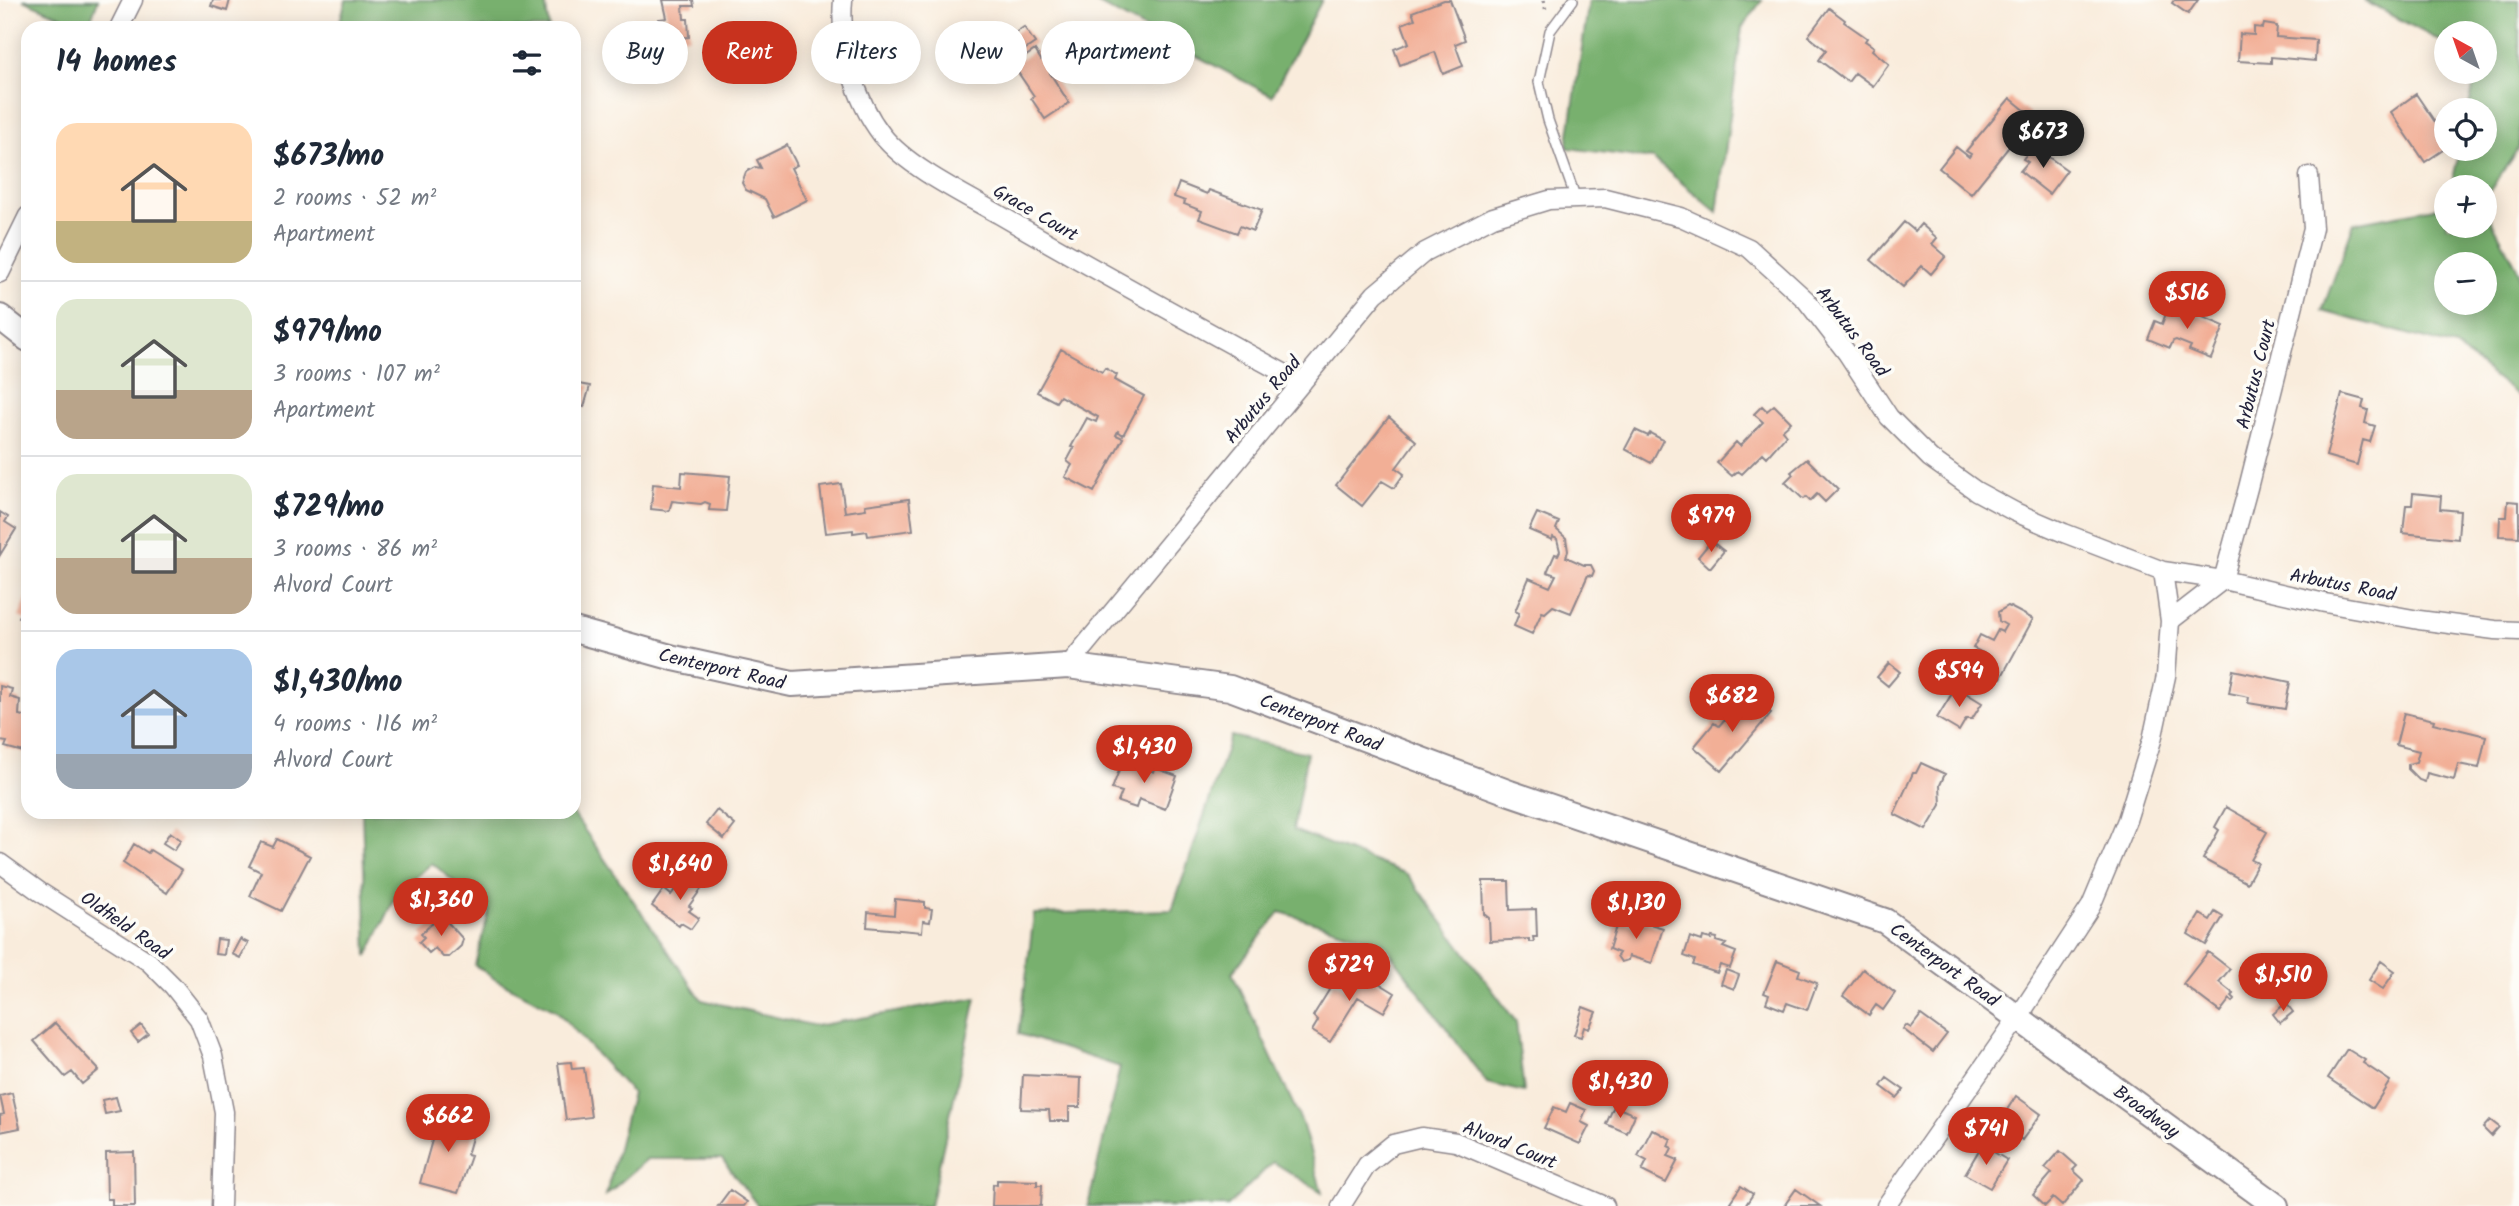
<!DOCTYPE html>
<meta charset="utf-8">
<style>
:root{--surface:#fff;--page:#f2f2f3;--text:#1f2937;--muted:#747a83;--line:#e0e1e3;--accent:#c8321e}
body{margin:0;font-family:Kalam,sans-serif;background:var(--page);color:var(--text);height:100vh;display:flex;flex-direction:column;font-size:26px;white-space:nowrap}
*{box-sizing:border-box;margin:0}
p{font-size:23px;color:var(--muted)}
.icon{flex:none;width:38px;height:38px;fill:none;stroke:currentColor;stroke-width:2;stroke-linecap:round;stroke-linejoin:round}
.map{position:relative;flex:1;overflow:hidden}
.panel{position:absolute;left:21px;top:21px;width:560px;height:798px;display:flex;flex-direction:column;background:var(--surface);border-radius:21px;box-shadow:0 4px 18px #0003}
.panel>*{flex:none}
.top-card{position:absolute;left:602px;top:21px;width:665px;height:63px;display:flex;gap:14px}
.needle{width:46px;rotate:320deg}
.buttons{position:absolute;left:2434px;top:21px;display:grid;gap:14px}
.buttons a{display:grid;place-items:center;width:63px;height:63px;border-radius:50%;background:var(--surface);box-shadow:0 4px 18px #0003;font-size:35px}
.price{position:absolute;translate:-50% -60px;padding:0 16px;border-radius:24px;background:var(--accent);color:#fff;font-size:23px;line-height:46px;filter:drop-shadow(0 2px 4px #0008)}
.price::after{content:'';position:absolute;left:50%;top:42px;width:21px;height:16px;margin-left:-10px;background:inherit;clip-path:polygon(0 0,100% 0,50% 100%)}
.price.current{background:#222;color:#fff}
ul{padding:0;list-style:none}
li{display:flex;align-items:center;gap:21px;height:175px;padding:0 35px}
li+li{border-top:2px solid var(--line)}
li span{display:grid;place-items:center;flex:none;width:196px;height:140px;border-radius:21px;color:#555}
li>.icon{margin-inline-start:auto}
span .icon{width:84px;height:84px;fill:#fffc;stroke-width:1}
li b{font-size:30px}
h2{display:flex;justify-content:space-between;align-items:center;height:84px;padding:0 35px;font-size:30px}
.pill{padding:0 24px;border-radius:32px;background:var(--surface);box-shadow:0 4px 18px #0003;font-size:24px;line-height:63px}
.pill.current{background:var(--accent);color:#fff}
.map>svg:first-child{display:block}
.forest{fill:#78b06e;stroke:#4d6954;stroke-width:2;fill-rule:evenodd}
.building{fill:#f2af96}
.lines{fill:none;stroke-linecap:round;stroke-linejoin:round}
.service-casing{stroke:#8e878c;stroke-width:12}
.minor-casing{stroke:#8e878c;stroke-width:21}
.secondary-casing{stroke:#8e878c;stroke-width:28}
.path{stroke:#8e878c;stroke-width:3.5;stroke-dasharray:2 5;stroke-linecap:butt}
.service{stroke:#fff;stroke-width:9}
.minor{stroke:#fff;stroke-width:18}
.secondary{stroke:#fff;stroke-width:24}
.labels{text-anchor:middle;stroke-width:7;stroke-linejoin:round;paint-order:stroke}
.street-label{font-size:19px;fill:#22223b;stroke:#fdfcf7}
</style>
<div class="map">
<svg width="2519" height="1206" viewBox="0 0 2519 1206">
<rect width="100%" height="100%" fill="#fdfcf7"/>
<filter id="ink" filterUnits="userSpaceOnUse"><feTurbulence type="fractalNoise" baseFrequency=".0143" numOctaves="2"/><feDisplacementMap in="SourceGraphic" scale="14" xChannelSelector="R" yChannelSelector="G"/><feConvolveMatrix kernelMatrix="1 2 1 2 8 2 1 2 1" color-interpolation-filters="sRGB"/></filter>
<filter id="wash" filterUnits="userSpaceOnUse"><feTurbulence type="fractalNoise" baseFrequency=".00686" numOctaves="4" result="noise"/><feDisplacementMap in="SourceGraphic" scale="28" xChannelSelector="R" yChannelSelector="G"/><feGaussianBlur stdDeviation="1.57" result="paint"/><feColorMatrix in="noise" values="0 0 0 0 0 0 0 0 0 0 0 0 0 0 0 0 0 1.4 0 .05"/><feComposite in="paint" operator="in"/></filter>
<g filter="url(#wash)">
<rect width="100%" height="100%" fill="#f9ecdc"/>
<path class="forest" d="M23 0H98L88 28Z
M346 0H545L549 28H338Z
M1091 0H1322L1272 96Z
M1589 0H1762L1742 28 1717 212 1653 159 1567 148Z
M2363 0H2519V147L2485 198V187H2451L2460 149H2485V110H2468L2477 72H2485V33H2446V44Z
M2446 206V226H2485V208L2519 272V396L2456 347 2322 311 2354 223ZM2485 264V303H2446V264Z
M1231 736 1307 753 1293 830 1407 874 1516 1022 1524 1092 1487 1083 1383 943 1280 912 1232 973 1302 1123 1322 1192 1273 1162 1228 1206H1088L1120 1067 1019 1034 1034 914 1172 910Z
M362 812H572L702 1000 815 1026 976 998 930 1206H758L722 1159H647L606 1195 632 1093 556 1010 496 980 475 965 489 911 432 863 397 894 367 957Z"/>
<g id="blocks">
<path class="building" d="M213 0H230L227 11 211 6Z
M663 0H693L694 6H683L684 19H688L689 37 661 39 659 19 667 18Z
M1444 0H1450L1465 40 1455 44 1463 66 1443 74 1435 52 1400 65 1394 49 1409 43 1402 24 1415 19 1412 12Z
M2174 0H2198L2188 14 2172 3Z
M1829 8 1845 20 1844 22 1867 38 1865 41 1874 47 1872 50 1889 64 1873 86 1855 73 1848 82 1819 60 1826 50 1808 36Z
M2264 24 2277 26 2276 37 2316 40 2315 61 2271 57V63L2238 61 2240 34 2254 35V27L2263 28Z
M1024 27 1035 43 1007 62 996 46Z
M1035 50 1041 60 1048 56 1057 69 1050 73 1069 103 1045 119 1031 98 1034 96 1013 65Z
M2416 94 2435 122 2443 116 2446 121V133L2444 135 2446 138V148L2425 162 2391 112Z
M2010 98 2033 117 1971 194 1939 168 1956 147 1969 157 1971 154 1966 151Z
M787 145 797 165 791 168 807 200 774 217 765 199 746 190 742 183 746 172 755 167 761 168 757 160Z
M2033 146 2067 170 2049 194 2020 171 2028 162 2023 159Z
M1179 183 1207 194 1209 190 1262 210 1253 231 1240 226 1237 233 1199 219 1202 211 1184 204 1185 201 1174 197Z
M1904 222 1915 231 1921 224 1937 238 1932 244 1946 256 1931 274 1922 266 1903 287 1871 260Z
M2170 303 2224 326 2211 359 2189 350 2191 346 2176 340 2173 341 2170 348 2148 339 2155 321 2162 324Z
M1061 349 1102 372 1105 368 1117 375 1115 380 1144 396 1123 435 1118 431 1116 435 1123 438 1094 492 1065 477 1072 465 1067 461 1074 448 1071 447 1087 418 1096 422 1098 417 1060 396 1056 402 1037 392Z
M579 384 590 386 584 407 574 405Z
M2342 394 2364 400 2362 408 2368 410 2365 423 2375 426 2370 442 2363 440 2357 465 2326 456Z
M1774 405 1791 422 1782 430 1786 435 1767 457 1763 453 1742 474 1738 471 1732 476 1717 463 1736 442 1740 446 1763 422 1754 414 1762 406 1767 411Z
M1389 417 1416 441 1396 468 1404 474 1394 488 1382 481 1362 506 1336 485Z
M1635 430 1648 436 1650 433 1663 440 1651 463 1625 449Z
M1807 459 1838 489 1825 502 1817 494 1810 501 1806 497 1803 499 1785 482 1793 474 1791 472Z
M682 472 730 476 726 511 709 510 710 504 705 502 701 504 672 501 669 511 651 509 653 484 681 487Z
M841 484 845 512 866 509 865 505 909 499 913 530 868 536 867 531 853 533V530L826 533 820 487Z
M2413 493 2441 496 2440 509 2460 511 2458 539 2403 533 2406 505H2412Z
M2508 501 2519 502V537L2499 536 2500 517H2507Z
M0 512 8 517 5 522 16 529 0 555Z
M1537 513 1559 522 1556 529 1566 538 1568 551 1566 557 1584 565H1591L1594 571 1592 576 1588 575 1571 613 1553 606 1545 613 1542 612 1532 634 1514 626 1519 613 1515 611 1529 578 1550 587 1556 575 1547 572 1555 554 1558 555 1560 551 1557 539 1553 537 1552 540 1529 530Z
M1711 541 1724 551 1710 568 1698 557Z
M28 595V621L19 617Z
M2008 606 2033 619 2001 678 1978 666 1985 654 1973 648 1980 635 1992 641 1998 630 2002 632 2006 625 1999 621 1998 612Z
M1889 663 1900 672 1888 686 1877 677Z
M2233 670 2290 682 2285 709 2248 703 2249 697 2229 693Z
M0 686 12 689 10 697 20 700 19 715 28 717V762L25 761 27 753 5 747 7 742 0 741Z
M1956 687 1982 703 1972 719H1966L1959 731 1937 718Z
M1750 696 1771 713 1722 771 1694 747 1714 723 1719 726 1724 720 1726 721Z
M2404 713 2434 720 2433 723 2486 736 2479 768 2458 764 2454 780 2427 773 2425 782 2419 780 2408 769V764L2416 762 2419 751 2396 745Z
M1123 760 1154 772 1155 768 1177 776 1165 809 1139 799 1136 808 1118 802 1122 792 1112 789Z
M1921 763 1945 774 1940 785 1941 805 1926 830 1894 814 1913 773H1916Z
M2226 807 2261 827 2260 828 2267 832 2251 860 2258 863 2247 883 2203 859 2219 830 2215 827Z
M717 810 735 825 724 839 706 824Z
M170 832 181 840 174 850 163 843Z
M277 839 310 856 281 911 250 896 261 872 249 866 261 842 273 847Z
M134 844 148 853 150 850 182 870 167 893 123 863Z
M687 873 704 885 689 906 692 908 689 911 699 918 691 929 681 923 679 926 652 906 664 889 671 895Z
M1483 881H1509L1510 910 1536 909 1537 937H1533L1534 942H1529V939L1490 941 1489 918 1484 914Z
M895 899 925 902V908L932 909 930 922 923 921 922 932 867 927 868 912 894 915Z
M2215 912 2223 917 2206 945 2188 934 2200 914 2210 920Z
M441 915 463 939 461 946 449 957H443L435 948 429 953 419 942 424 937 421 934Z
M1618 920 1636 926 1637 920 1663 928 1652 963 1629 956 1628 960 1621 962 1617 956 1619 953 1609 949Z
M1690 937 1702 941 1703 937 1711 939 1712 937 1717 938 1716 941 1726 944 1723 947 1736 952 1730 968 1720 965 1717 973 1693 965 1695 960 1684 956Z
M217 939 226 940 224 955 215 954Z
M240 939 248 943 240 958 232 954Z
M2208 952 2230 969 2219 982 2234 994 2232 996 2235 999 2233 1002 2230 999 2220 1012 2183 984Z
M1777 961 1800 970 1798 976 1817 983 1807 1010 1787 1003 1784 1010 1766 1003 1769 995 1764 993Z
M2381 961 2395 971 2383 989 2369 980Z
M1356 969 1395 993 1384 1012 1358 997 1330 1042 1312 1031 1318 1021 1313 1016 1334 982 1344 988Z
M1863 969 1895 993 1883 1010 1876 1005 1869 1015 1843 996Z
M1726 970 1739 975 1734 989 1721 984Z
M2286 1003 2293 1012 2280 1023 2273 1014Z
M1583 1007 1596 1012 1589 1029 1584 1027 1581 1037 1574 1035Z
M1921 1015 1947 1034 1933 1052 1903 1029 1906 1025 1911 1028Z
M55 1023 99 1070 82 1084 72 1072 65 1077 34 1041Z
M141 1025 148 1034 138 1042 131 1033Z
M2347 1049 2365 1060 2363 1063 2390 1081 2373 1108 2328 1078Z
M571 1062 572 1069 584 1068 591 1117 566 1120 558 1063Z
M1023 1075 1081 1078 1080 1107H1069V1121H1050L1049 1110 1021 1109Z
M1887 1078 1904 1090 1897 1098 1881 1086Z
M12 1093 20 1128 0 1132V1115L4 1114 0 1096Z
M2016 1096 2041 1114 2022 1140 1999 1122Z
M116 1097 120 1111 105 1114 102 1100Z
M1570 1103 1586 1110 1581 1122 1589 1126 1580 1144 1544 1128 1554 1107 1566 1112Z
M1614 1106 1635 1115 1627 1133 1606 1124Z
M440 1112 471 1121 468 1132 473 1134 467 1155 471 1156 458 1193 420 1183Z
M2490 1120 2499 1127 2491 1136 2483 1128Z
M1652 1129 1671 1139 1668 1146 1672 1148 1668 1156 1678 1160 1666 1183 1642 1171 1647 1161 1638 1156Z
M1982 1145 2007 1160 1990 1188 1965 1174Z
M2060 1151 2077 1166 2073 1170 2084 1180 2062 1206 2053 1198 2045 1206 2033 1195 2052 1173 2045 1168Z
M134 1152 135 1206H112V1199H107L106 1153Z
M997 1180 1037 1181V1185H1042L1041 1206H992L993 1184 997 1185Z
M1741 1186 1753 1194 1745 1206H1736L1730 1202Z
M1796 1189 1820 1206H1784Z
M730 1190 747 1202 744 1206H718Z"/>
</g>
</g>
<g filter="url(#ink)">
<use href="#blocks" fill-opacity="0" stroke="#8e878c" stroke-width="2"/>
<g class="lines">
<g class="service-casing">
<path id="service" d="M1573 0 1550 31 1539 82 1548 120 1576 199"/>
</g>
<g class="minor-casing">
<path id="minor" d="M843 0C839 44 855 100 882 135 907 167 965 195 1000 215 1100 273 1201 328 1302 383
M119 28 133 0
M0 273 28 216
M2170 621 2223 580 2248 488 2313 228 2309 176
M1068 666 1375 294 1425 252 1493 217 1549 200 1605 198 1681 217 1749 248 1806 300 1847 353 1889 417 1930 458 1976 491 2015 512 2064 533 2163 571 2223 580 2325 603 2419 620 2495 630 2519 631
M0 863 40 892 149 962 173 986 199 1019 213 1056 224 1112 221 1206
M1341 1206 1367 1165 1393 1144 1422 1137 1456 1142 1605 1206
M1886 1206 2019 1016 2091 906 2127 820 2152 740 2166 676 2170 621 2163 571"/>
</g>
<g class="secondary-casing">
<path id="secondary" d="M0 317 28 339
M574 630 674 658 792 684 1068 666 1230 688 1510 793 1885 921 2276 1206"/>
</g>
<path class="path" d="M1544 0 1546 12"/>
<use href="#service" class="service"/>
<use href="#minor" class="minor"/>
<use href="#secondary" class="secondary"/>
</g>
</g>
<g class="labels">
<g class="street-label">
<text transform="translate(1036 212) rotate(30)" y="7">Grace Court</text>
<text transform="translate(1853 331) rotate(53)" y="7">Arbutus Road</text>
<text transform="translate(2255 374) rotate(-76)" y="7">Arbutus Court</text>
<text transform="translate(1262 399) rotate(-50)" y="7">Arbutus Road</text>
<text transform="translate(2343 584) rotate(11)" y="7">Arbutus Road</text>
<text transform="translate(722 668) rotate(13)" y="7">Centerport Road</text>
<text transform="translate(1321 722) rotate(21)" y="7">Centerport Road</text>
<text transform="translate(126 925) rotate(35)" y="7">Oldfield Road</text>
<text transform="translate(1945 964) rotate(36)" y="7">Centerport Road</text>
<text transform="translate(2147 1111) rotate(36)" y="7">Broadway</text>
<text transform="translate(1510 1144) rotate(22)" y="7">Alvord Court</text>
</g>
</g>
</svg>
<div class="buttons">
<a><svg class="needle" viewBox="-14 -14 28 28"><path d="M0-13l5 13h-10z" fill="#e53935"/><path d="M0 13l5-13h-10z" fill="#747a83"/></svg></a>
<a><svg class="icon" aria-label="locate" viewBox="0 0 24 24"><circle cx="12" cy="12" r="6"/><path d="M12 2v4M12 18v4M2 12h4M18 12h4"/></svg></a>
<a>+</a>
<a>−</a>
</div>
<b class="price current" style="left:2043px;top:170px">$673</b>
<b class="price" style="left:2187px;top:331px">$516</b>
<b class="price" style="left:1711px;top:554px">$979</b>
<b class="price" style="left:1959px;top:709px">$594</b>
<b class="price" style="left:1732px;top:734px">$682</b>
<b class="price" style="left:1144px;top:785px">$1,430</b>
<b class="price" style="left:680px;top:902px">$1,640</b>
<b class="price" style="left:441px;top:938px">$1,360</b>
<b class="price" style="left:1636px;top:941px">$1,130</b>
<b class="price" style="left:1349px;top:1003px">$729</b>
<b class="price" style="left:2283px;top:1013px">$1,510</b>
<b class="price" style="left:1620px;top:1120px">$1,430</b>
<b class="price" style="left:448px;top:1154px">$662</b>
<b class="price" style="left:1986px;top:1167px">$741</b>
<div class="top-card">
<a class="pill">Buy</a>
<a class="pill current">Rent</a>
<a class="pill">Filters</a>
<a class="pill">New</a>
<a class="pill">Apartment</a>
</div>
<section class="panel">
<h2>14 homes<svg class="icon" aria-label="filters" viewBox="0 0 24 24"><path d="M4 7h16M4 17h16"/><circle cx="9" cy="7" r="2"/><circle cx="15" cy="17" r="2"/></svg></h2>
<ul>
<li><span style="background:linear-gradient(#ffd9b3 70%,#c2b280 0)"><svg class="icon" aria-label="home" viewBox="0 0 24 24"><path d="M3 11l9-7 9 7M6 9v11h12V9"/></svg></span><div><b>$673/mo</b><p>2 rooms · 52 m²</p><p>Apartment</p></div></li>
<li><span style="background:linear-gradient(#dfe7d0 65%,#b9a48a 0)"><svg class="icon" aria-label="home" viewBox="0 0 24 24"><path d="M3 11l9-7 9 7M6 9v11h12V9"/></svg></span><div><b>$979/mo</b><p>3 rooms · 107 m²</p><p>Apartment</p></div></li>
<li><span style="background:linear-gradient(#dfe7d0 60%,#b9a48a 0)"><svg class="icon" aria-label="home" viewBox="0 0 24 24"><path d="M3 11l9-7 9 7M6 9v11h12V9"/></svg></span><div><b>$729/mo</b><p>3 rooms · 86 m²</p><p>Alvord Court</p></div></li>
<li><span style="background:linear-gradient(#a9c7e8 75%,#9aa5b1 0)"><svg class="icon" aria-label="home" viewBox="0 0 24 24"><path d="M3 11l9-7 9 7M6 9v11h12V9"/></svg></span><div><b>$1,430/mo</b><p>4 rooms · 116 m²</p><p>Alvord Court</p></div></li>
</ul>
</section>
</div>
